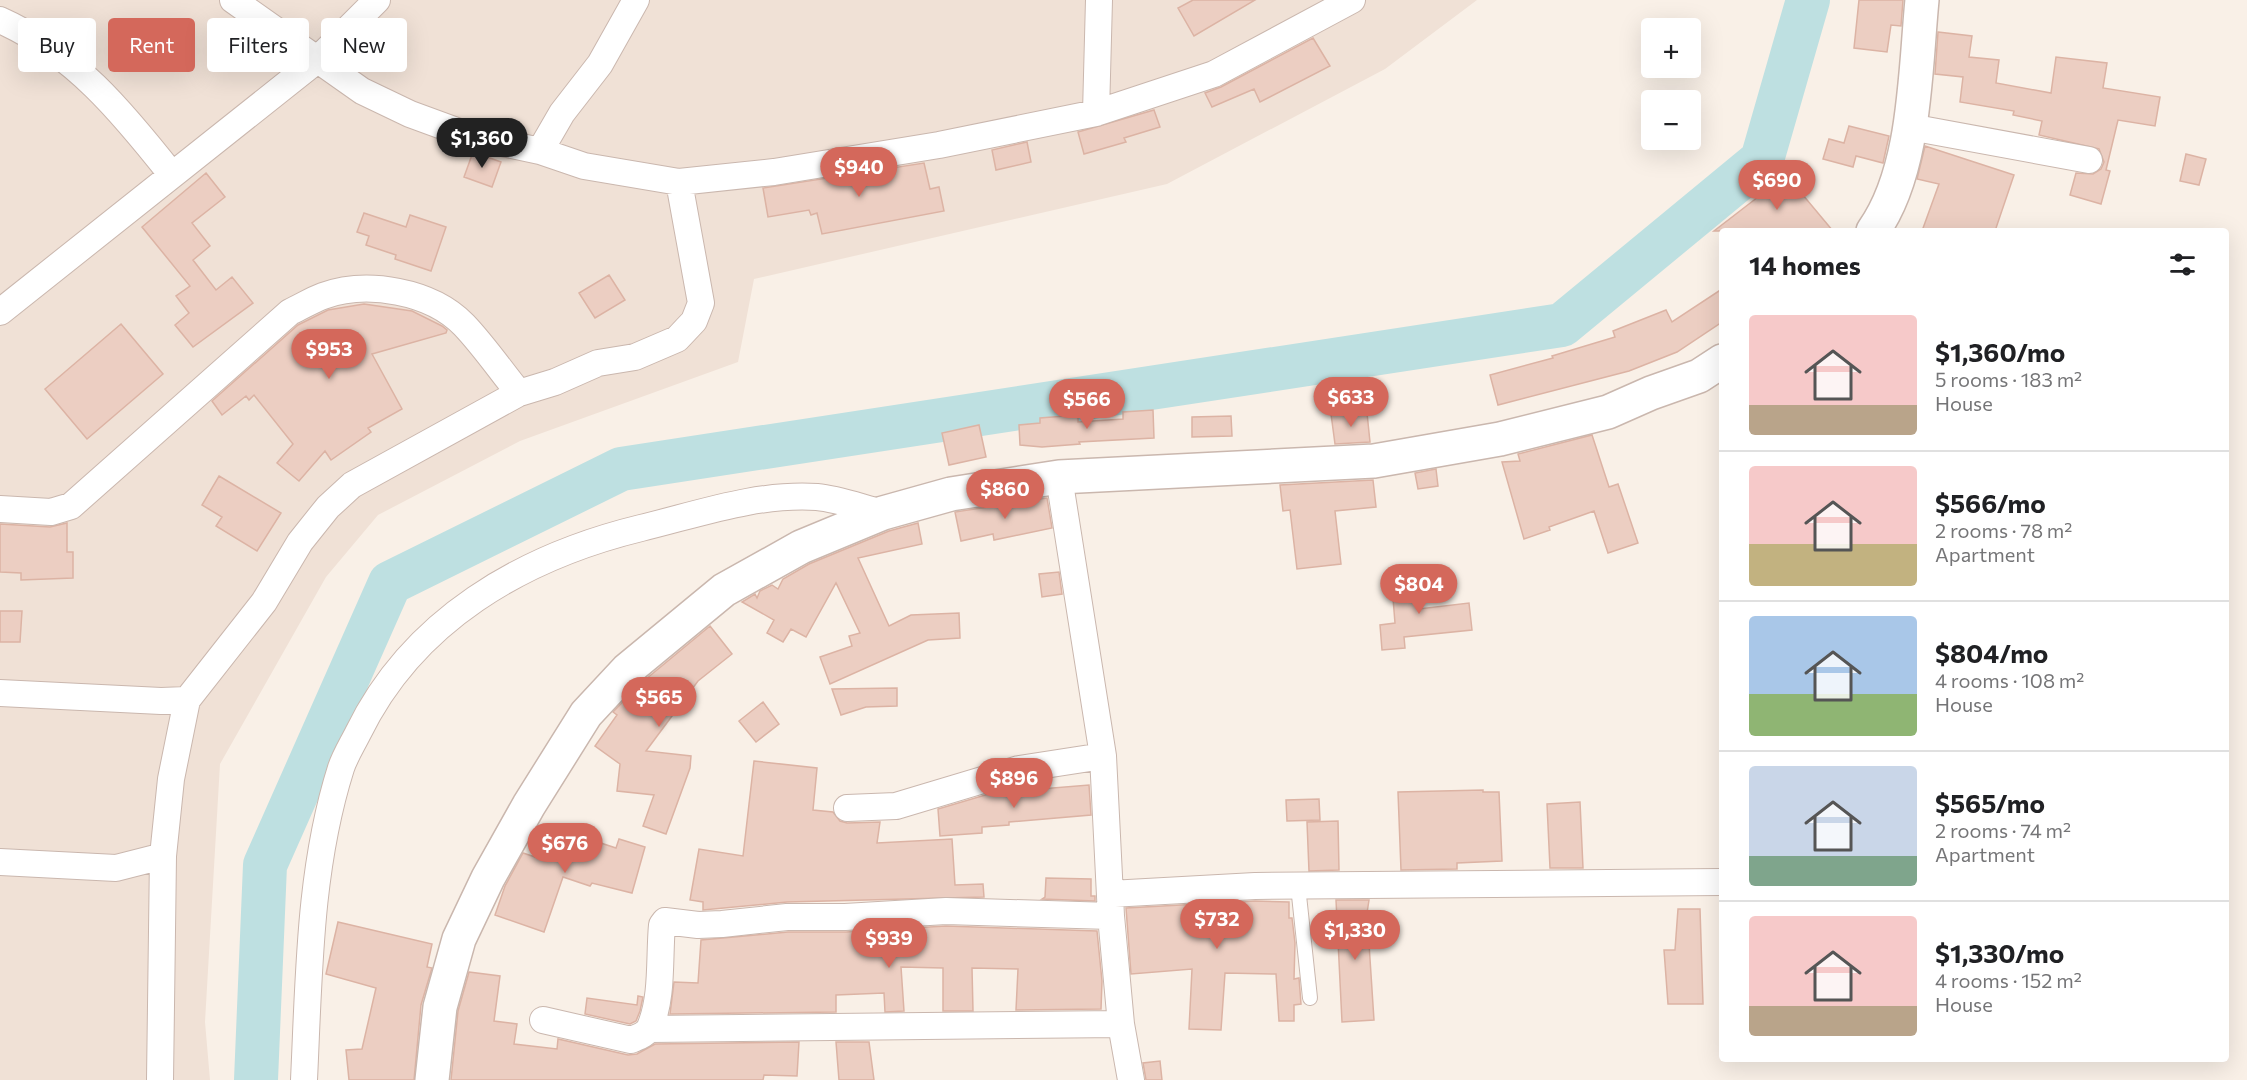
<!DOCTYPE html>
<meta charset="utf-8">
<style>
:root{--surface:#fff;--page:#f2f2f2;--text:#202124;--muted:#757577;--line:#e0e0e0;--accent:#d4685b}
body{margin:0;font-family:Commissioner,sans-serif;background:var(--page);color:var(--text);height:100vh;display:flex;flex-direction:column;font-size:22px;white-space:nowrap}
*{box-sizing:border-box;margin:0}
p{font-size:20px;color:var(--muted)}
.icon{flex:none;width:33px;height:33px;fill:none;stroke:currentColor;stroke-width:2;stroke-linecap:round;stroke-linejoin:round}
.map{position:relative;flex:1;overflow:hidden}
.sheet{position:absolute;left:1719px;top:228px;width:510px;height:834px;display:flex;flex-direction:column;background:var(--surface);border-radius:6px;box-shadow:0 6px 24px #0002}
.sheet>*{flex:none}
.guide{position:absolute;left:18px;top:18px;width:570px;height:54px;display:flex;gap:12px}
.fabs{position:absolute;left:1641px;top:18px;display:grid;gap:12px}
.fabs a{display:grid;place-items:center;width:60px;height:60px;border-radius:6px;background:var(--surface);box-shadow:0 6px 24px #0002;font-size:30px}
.price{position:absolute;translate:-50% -51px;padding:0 14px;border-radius:21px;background:var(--accent);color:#fff;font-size:20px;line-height:39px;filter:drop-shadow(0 2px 3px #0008)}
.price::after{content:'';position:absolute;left:50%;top:36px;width:18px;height:14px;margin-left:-9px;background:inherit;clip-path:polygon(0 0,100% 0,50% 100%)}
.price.active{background:#222;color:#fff}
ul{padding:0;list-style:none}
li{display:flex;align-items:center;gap:18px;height:150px;padding:0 30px}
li+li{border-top:2px solid var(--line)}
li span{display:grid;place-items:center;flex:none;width:168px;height:120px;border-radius:6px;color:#555}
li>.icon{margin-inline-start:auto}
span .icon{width:72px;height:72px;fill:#fffc;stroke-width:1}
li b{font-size:26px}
h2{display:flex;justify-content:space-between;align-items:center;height:72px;padding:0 30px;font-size:26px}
.tag{padding:0 21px;border-radius:6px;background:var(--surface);box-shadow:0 6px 24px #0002;font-size:21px;line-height:54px}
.tag.active{background:var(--accent);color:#fff}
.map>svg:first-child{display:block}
.residential{fill:#f0e1d6}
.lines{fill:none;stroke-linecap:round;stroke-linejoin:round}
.river{stroke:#bee0e1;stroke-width:44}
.building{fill:#eccec2;stroke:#dcb3a4;stroke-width:1.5}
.service-casing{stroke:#cab7ae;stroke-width:16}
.minor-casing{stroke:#cab7ae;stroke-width:28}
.tertiary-casing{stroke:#cab7ae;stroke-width:36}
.service{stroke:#fff;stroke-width:14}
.minor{stroke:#fff;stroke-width:26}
.tertiary{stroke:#fff;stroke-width:33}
</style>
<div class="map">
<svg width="2247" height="1080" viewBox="0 0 2247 1080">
<rect width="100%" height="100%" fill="#f9f0e7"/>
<path class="residential" d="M0 0H1477L1385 69 1167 184 754 279 738 362 520 441 378 515 326 577 220 764 205 1022 210 1080H0Z"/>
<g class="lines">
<path class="river" d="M256 1080 265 865 390 583 621 469 1562 325 1762 160 1808 0"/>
</g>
<path class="building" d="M1193 0H1255L1194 36 1178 8Z
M1859 0H1903L1901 26 1891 25 1887 52 1854 48Z
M1938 32 1972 36 1969 57 1999 60 1996 83 2051 93 2056 57 2107 63 2103 88 2160 97 2155 126 2118 120 2106 170 2110 171 2101 204 2070 195 2076 173 2093 174 2101 169 2104 162 2099 149 2039 135 2042 121 2013 115 2014 111 1960 102 1963 77 1935 74Z
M1313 38 1330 66 1260 102 1254 89 1212 107 1205 93 1221 87Z
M1154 110 1160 127 1124 138 1126 142 1084 154 1078 132Z
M1849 126 1889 136 1883 163 1856 156 1853 167 1823 159 1829 139 1844 143Z
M1027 142 1031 162 996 170 992 150Z
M1925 146 2014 175 1995 231H1922L1939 184 1917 179Z
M473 152 501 162 492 187 464 177Z
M2186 154 2206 159 2199 185 2180 181Z
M924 163 930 189 939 187 944 211 822 234 817 213 811 215 809 210 768 217 763 188Z
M1782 170 1833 231H1714L1758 197 1754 193Z
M206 173 225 197 192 223 210 246 193 260 216 290 232 277 253 303 193 347 175 325 189 313 176 296 190 286 142 227Z
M364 213 406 227 410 215 446 227 431 271 395 259 396 255 366 245 369 236 357 232Z
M609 275 625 300 595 318 579 293Z
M1722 289V322L1677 352 1629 371 1498 405 1490 375 1553 358 1552 356 1615 337 1613 331 1666 310 1672 322Z
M364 304 412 311 442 326 447 330 446 333 372 354 402 409 368 428 371 432 331 460 325 451 299 481 277 463 293 444 254 395 249 400 246 396 222 415 212 401 298 325 328 310Z
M121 324 163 374 87 439 45 389Z
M1153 410 1154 438 1079 442 1080 444 1042 447 1020 445 1019 425 1040 423V418L1078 415V422L1123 419V412Z
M1367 413 1370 442 1335 444 1331 414Z
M1231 416 1232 436 1192 437V417Z
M979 425 986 457 949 465 942 433Z
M1592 435 1609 487 1618 484 1638 543 1608 553 1594 511 1549 527 1550 530 1524 539 1502 462 1520 461 1518 454Z
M1436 469 1438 486 1418 489 1415 473Z
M219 476 281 513 257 551 216 526 222 517 202 505Z
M1373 480 1376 507 1335 511 1341 564 1297 569 1290 510 1283 511 1280 485Z
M1047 498 1052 528 994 540 993 534 961 541 955 512Z
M67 523V552H73V578L21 580V573L0 572V524L50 527Z
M918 523 922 544 858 558 889 626 911 615 959 613 960 638 928 640 830 684 820 657 852 646 849 636 860 633 836 583 806 637 791 629 783 642 767 633 774 620 742 602 755 594 757 598 760 591 772 585 778 589 783 579 809 564 889 531Z
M1414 570 1419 609 1469 603 1472 630 1404 637 1405 648 1382 650 1380 625 1395 623 1391 573Z
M1059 572 1062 594 1042 597 1039 574Z
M0 611H22L20 642H0Z
M710 626 732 654 698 681 646 751 691 756 690 768 666 834 643 826 654 795 617 791 620 764 595 746 617 715 613 712 640 684Z
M897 688V706L866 707 841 715 832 689Z
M763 702 779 724 756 742 739 721Z
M754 761 817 768 813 810 833 812 840 821 847 823 880 822 877 843 952 839 955 885 983 884 984 897 787 902 703 910V902L690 900 699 849 743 856Z
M1089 785 1091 815 1009 822V825L982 827V833L940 836 938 809 992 793Z
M1483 790V792H1499L1502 861 1457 863V869L1401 870 1398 792Z
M1319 799 1320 820 1287 821 1286 800Z
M1580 802 1583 868H1550L1547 804Z
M1338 821 1339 870 1309 871 1307 822Z
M546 825 616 848 619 839 645 847 632 893 592 883 590 886 563 877 544 932 495 915 505 886 523 853 535 857Z
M1046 878 1091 879V896H1095V901L1042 899 1045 897Z
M1336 900H1369L1367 913 1374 1020 1342 1022Z
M1255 901 1289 902V918H1292L1295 943 1294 979 1299 978 1301 1004 1294 1005V1021H1279L1276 974 1225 973 1221 1030 1189 1029 1192 969 1131 974 1126 908Z
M1678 909H1700L1703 1004H1668L1664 950H1675Z
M338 922 432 944 427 967 432 968 421 1005 414 1080H349L346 1050 362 1049 376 988 326 974Z
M946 926 1097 931 1102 981 1101 1009 1016 1010 1018 969 972 968 973 1011H943V968L901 967 904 1011 885 1012 884 993 836 995V1012L670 1014 674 982 698 983 701 940 788 932H846Z
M469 972 500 976 494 1021 517 1024 514 1044 557 1049 558 1039 628 1055 637 1054 655 1044 799 1042 797 1076 764 1075 763 1080H451L458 1011Z
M638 996 643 997 640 1011 636 1021 630 1024 585 1014 587 998 637 1005Z
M836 1042H869L874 1080H839Z
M1160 1061 1162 1080H1146L1143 1063Z"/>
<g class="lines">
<g class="service-casing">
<path id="service" d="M1298 886 1310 998"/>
</g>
<g class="minor-casing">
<path id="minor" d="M233 0 362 91 410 114 470 136 540 151 584 166 679 182 774 172 939 145 1096 113 1214 74 1352 0
M0 20C74 53 123 113 172 175
M1096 113 1099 0
M1910 127 2089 160
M540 151 562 113 600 64 636 0
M0 312 317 60 377 0
M1059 477 1103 756 1111 916 1121 1024 1131 1080
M0 509 51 512 71 506 290 312C301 307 312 300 323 296 367 280 431 291 464 325 484 346 501 371 519 393
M0 693 161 701 187 700 264 602 300 542 328 507 352 485 519 393 555 382 598 363 635 357 677 339 694 321 701 303 679 182
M847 808 896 806 1019 769 1103 756
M0 862 116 868 163 856
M1110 894 1255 886 1722 882
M543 1020 631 1040C638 1037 647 1034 650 1027 663 997 659 957 662 925L665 921 698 925 722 924 787 917H845L946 911 1111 916
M650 1029 1121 1024
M160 1080 163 856 171 779 187 700
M304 1080C309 976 309 869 341 768 345 756 352 745 358 733 413 620 522 557 641 528 699 514 757 493 817 497 839 499 862 508 883 513"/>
</g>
<g class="tertiary-casing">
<path id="tertiary" d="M1873 231C1916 171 1915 71 1922 0
M432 1080 440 1007 459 939 488 878 529 805 586 714 627 670 724 590 801 547 883 513 951 494 1059 477 1374 461 1500 439 1608 412 1651 393 1699 376 1722 361"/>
</g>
<use href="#service" class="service"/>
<use href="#minor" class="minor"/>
<use href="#tertiary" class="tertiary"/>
</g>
</svg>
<div class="fabs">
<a>+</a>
<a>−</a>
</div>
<b class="price active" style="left:482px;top:169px">$1,360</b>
<b class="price" style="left:859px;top:198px">$940</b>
<b class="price" style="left:1777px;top:211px">$690</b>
<b class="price" style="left:329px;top:380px">$953</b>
<b class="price" style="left:1351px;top:428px">$633</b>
<b class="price" style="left:1087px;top:430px">$566</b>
<b class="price" style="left:1005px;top:520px">$860</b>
<b class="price" style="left:1419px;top:615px">$804</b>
<b class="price" style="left:659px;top:728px">$565</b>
<b class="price" style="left:1014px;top:809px">$896</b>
<b class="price" style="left:565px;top:874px">$676</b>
<b class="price" style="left:1217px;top:950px">$732</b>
<b class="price" style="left:1355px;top:961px">$1,330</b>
<b class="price" style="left:889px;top:969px">$939</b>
<div class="guide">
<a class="tag">Buy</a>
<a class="tag active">Rent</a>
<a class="tag">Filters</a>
<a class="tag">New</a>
</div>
<section class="sheet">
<h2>14 homes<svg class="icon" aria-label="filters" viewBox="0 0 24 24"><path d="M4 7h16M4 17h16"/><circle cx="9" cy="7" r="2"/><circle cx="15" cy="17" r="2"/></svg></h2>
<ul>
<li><span style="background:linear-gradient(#f6c9c9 75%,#b9a48a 0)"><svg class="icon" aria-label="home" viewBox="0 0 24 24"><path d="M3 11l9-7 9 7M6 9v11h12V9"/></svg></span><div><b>$1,360/mo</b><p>5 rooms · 183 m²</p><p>House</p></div></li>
<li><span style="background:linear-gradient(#f6c9c9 65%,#c2b280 0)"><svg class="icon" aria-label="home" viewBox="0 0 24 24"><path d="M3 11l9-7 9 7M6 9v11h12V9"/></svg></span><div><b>$566/mo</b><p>2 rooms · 78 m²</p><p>Apartment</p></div></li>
<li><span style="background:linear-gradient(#a9c7e8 65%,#8fb573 0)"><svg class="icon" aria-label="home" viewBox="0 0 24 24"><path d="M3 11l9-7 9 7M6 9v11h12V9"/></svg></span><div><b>$804/mo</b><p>4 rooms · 108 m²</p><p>House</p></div></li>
<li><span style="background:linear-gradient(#c9d6e8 75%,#7fa58c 0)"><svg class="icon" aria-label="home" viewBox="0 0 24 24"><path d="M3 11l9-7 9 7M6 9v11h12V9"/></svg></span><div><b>$565/mo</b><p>2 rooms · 74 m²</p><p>Apartment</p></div></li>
<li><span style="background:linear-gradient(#f6c9c9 75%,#b9a48a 0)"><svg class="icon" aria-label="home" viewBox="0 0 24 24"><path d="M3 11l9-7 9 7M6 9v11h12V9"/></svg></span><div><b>$1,330/mo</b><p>4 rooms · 152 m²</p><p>House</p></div></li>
</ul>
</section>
</div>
